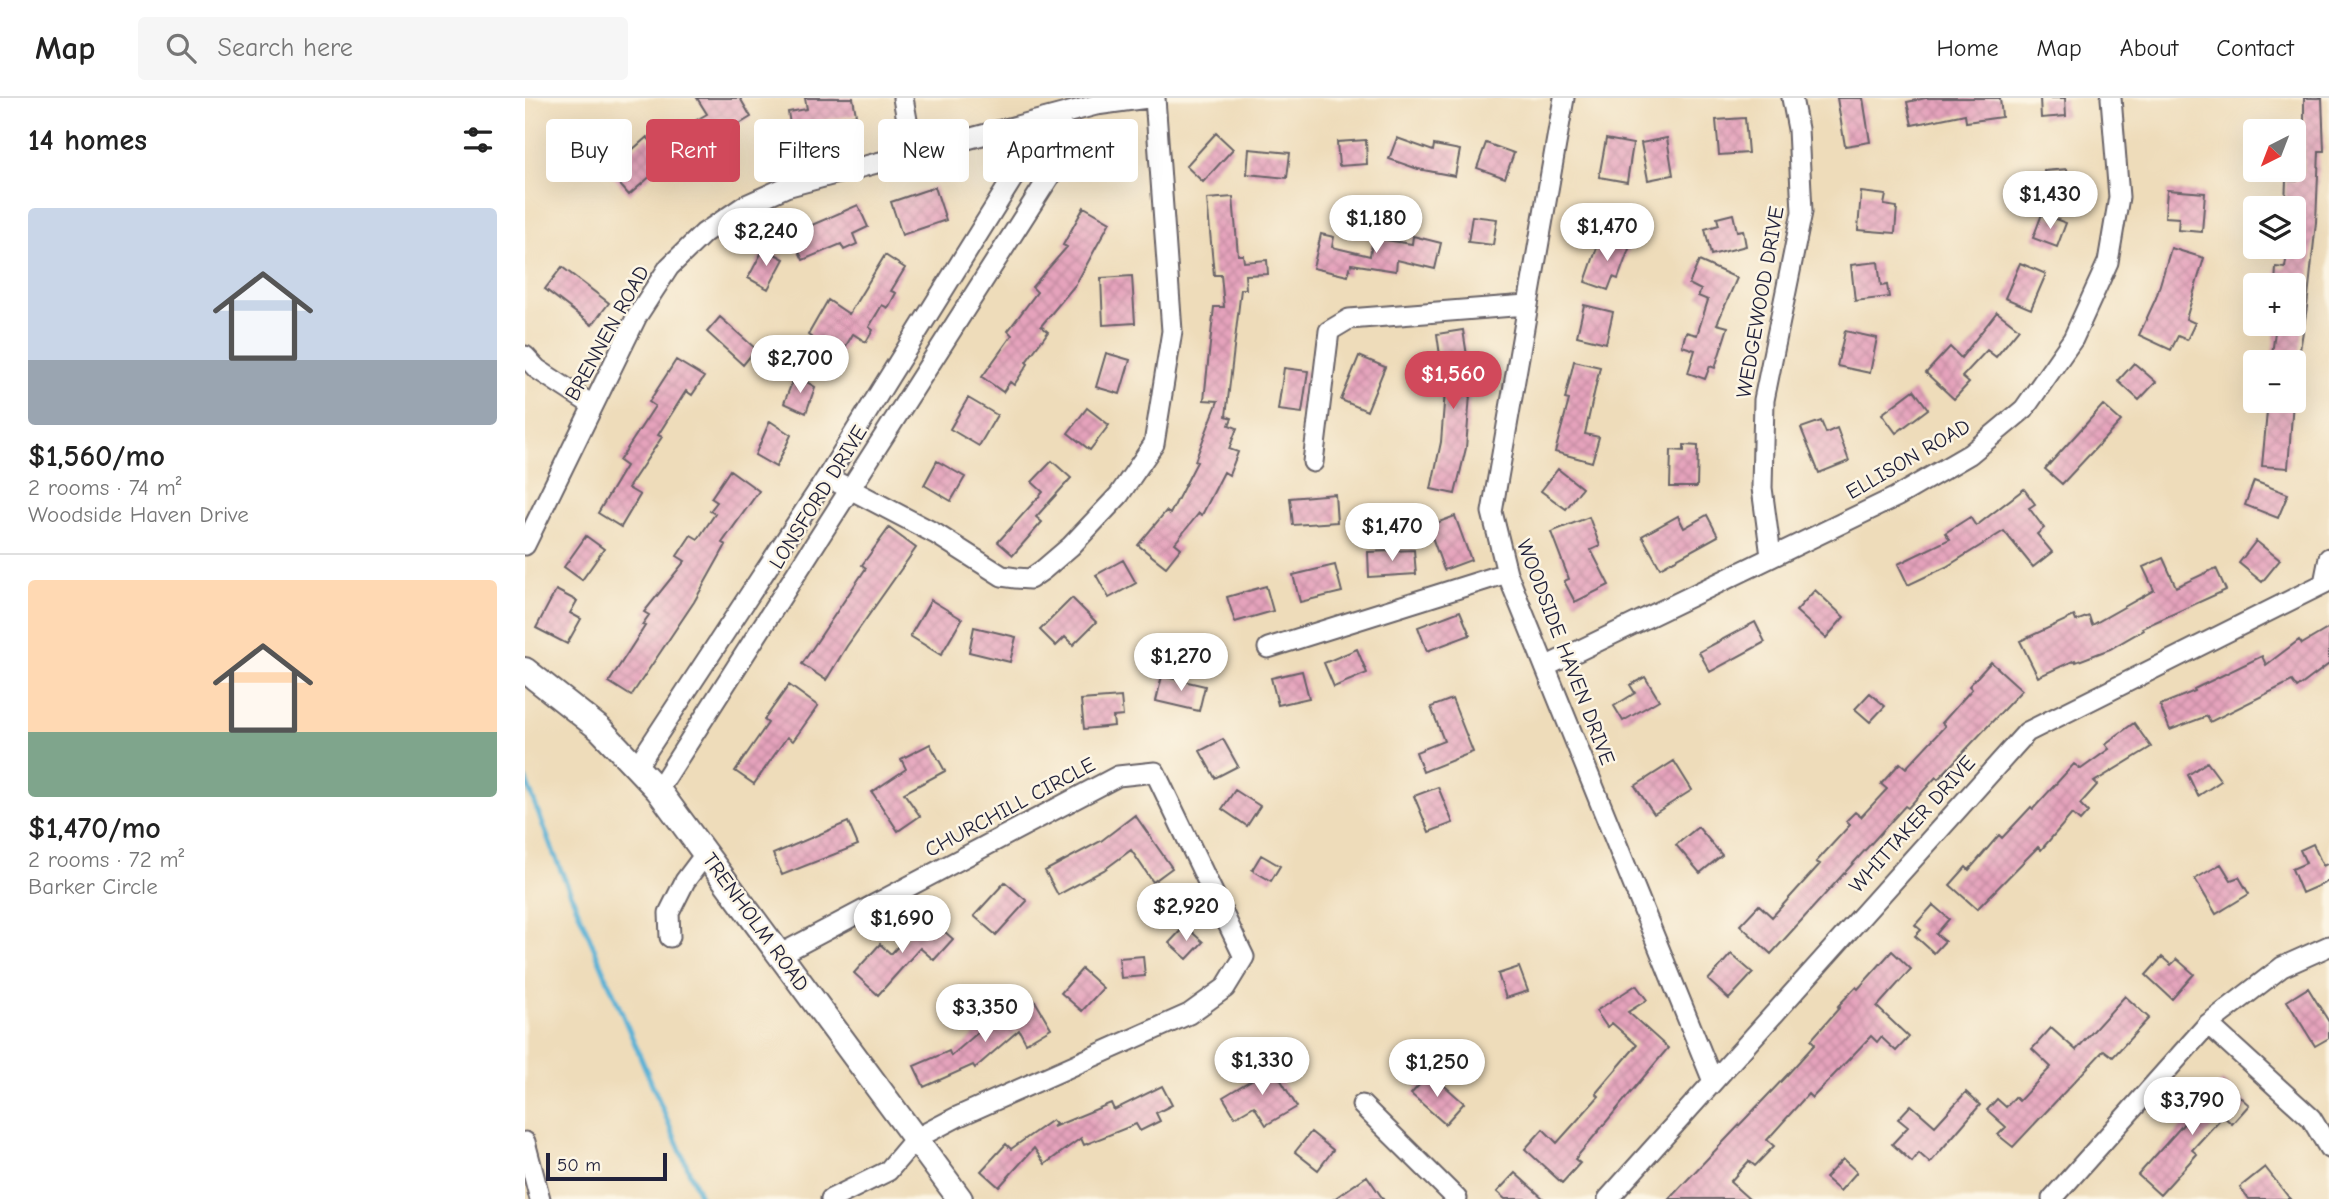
<!DOCTYPE html>
<meta charset="utf-8">
<style>
:root{--surface:#fff;--page:#f6f6f6;--text:#222;--muted:#767676;--line:#e0e0e0;--accent:#d1495b}
body{margin:0;font-family:"Comic Neue",sans-serif;background:var(--page);color:var(--text);height:100vh;display:flex;flex-direction:column;font-size:26px;white-space:nowrap}
*{box-sizing:border-box;margin:0}
p{font-size:23px;color:var(--muted)}
.icon{flex:none;width:38px;height:38px;fill:none;stroke:currentColor;stroke-width:2;stroke-linecap:round;stroke-linejoin:round}
.map{position:relative;flex:1;overflow:hidden}
.drawer{display:flex;flex-direction:column;background:var(--surface);width:525px}
.drawer>*{flex:none}
.hud{position:absolute;left:21px;top:21px;width:665px;height:63px;display:flex;gap:14px}
.needle{width:46px;rotate:222deg}
.tools{position:absolute;left:1718px;top:21px;display:grid;gap:14px}
.tools a{display:grid;place-items:center;width:63px;height:63px;border-radius:7px;background:var(--surface);box-shadow:0 7px 28px #0002;font-size:35px}
.scale{position:absolute;left:21px;bottom:18px;width:121px;box-sizing:border-box;padding-left:7px;border:4px solid #22223b;border-top:0;font-size:19px;line-height:24px;white-space:nowrap;color:#22223b;-webkit-text-stroke:5px #fcf5e5;paint-order:stroke}
.price{position:absolute;translate:-50% -60px;padding:0 16px;border-radius:24px;background:#fff;color:#222;font-size:23px;line-height:46px;filter:drop-shadow(0 2px 4px #0008)}
.price::after{content:'';position:absolute;left:50%;top:42px;width:21px;height:16px;margin-left:-10px;background:inherit;clip-path:polygon(0 0,100% 0,50% 100%)}
.price.current{background:var(--accent);color:#fff}
ul{padding:0;list-style:none}
li{display:grid;align-content:center;gap:14px;height:371px;padding:0 28px}
li+li{border-top:2px solid var(--line)}
li span{display:grid;place-items:center;height:217px;border-radius:7px;color:#555}
li>.icon{margin-inline-start:auto}
span .icon{width:126px;height:126px;fill:#fffc;stroke-width:1}
li b{font-size:30px}
h2{display:flex;justify-content:space-between;align-items:center;height:84px;padding:0 28px;font-size:30px}
.chip{padding:0 24px;border-radius:7px;background:var(--surface);box-shadow:0 7px 28px #0002;font-size:24px;line-height:63px}
.chip.current{background:var(--accent);color:#fff}
header{display:flex;align-items:center;gap:42px;box-sizing:border-box;height:98px;padding:0 35px;background:var(--surface);border-bottom:2px solid var(--line)}
header strong{font-size:33px}
nav{display:flex;gap:38px;margin-inline-start:auto;font-size:24px}
.search{width:490px;height:63px;background:var(--page);display:flex;align-items:center;gap:18px;box-sizing:border-box;padding:0 24px;border-radius:7px;color:var(--muted);font-size:26px}
main{display:flex;flex:1;min-height:0}
.map>svg:first-child{display:block}
.lines{fill:none;stroke-linecap:round;stroke-linejoin:round}
.stream{stroke:#58b1d5;stroke-width:5}
.building{fill:url(#building-cross-hatch)}
.minor-casing{stroke:#696367;stroke-width:23}
.major-casing{stroke:#696367;stroke-width:28}
.minor{stroke:#fff;stroke-width:19}
.major{stroke:#fff;stroke-width:24}
.labels{text-anchor:middle;stroke-width:5;stroke-linejoin:round;paint-order:stroke}
.street-label{font-size:21px;fill:#22223b;stroke:#fcf5e5}
</style>
<header>
<strong>Map</strong>
<div class="search"><svg class="icon" aria-label="search" viewBox="0 0 24 24"><circle cx="10" cy="10" r="6"/><path d="M15 15l6 6"/></svg>Search here</div>
<nav><a>Home</a><a>Map</a><a>About</a><a>Contact</a></nav>
</header>
<main>
<section class="drawer">
<h2>14 homes<svg class="icon" aria-label="filters" viewBox="0 0 24 24"><path d="M4 7h16M4 17h16"/><circle cx="9" cy="7" r="2"/><circle cx="15" cy="17" r="2"/></svg></h2>
<ul>
<li><span style="background:linear-gradient(#c9d6e8 70%,#9aa5b1 0)"><svg class="icon" aria-label="home" viewBox="0 0 24 24"><path d="M3 11l9-7 9 7M6 9v11h12V9"/></svg></span><div><b>$1,560/mo</b><p>2 rooms · 74 m²</p><p>Woodside Haven Drive</p></div></li>
<li><span style="background:linear-gradient(#ffd9b3 70%,#7fa58c 0)"><svg class="icon" aria-label="home" viewBox="0 0 24 24"><path d="M3 11l9-7 9 7M6 9v11h12V9"/></svg></span><div><b>$1,470/mo</b><p>2 rooms · 72 m²</p><p>Barker Circle</p></div></li>
</ul>
</section>
<div class="map">
<svg width="1804" height="1101" viewBox="0 0 1804 1101">
<defs>
<pattern id="building-cross-hatch" width="8" height="8" patternUnits="userSpaceOnUse" patternTransform="scale(1.75)"><rect width="8" height="8" fill="#e5a3bc"/><path d="M0 0l8 8M0 8l8-8" fill="none" stroke="#c48ca2"/></pattern>
</defs>
<rect width="100%" height="100%" fill="#fcf5e5"/>
<filter id="ink" filterUnits="userSpaceOnUse"><feTurbulence type="fractalNoise" baseFrequency=".0143" numOctaves="2"/><feDisplacementMap in="SourceGraphic" scale="14" xChannelSelector="R" yChannelSelector="G"/><feConvolveMatrix kernelMatrix="1 2 1 2 8 2 1 2 1" color-interpolation-filters="sRGB"/></filter>
<filter id="wash" filterUnits="userSpaceOnUse"><feTurbulence type="fractalNoise" baseFrequency=".00686" numOctaves="4" result="noise"/><feDisplacementMap in="SourceGraphic" scale="28" xChannelSelector="R" yChannelSelector="G"/><feGaussianBlur stdDeviation="1.57" result="paint"/><feColorMatrix in="noise" values="0 0 0 0 0 0 0 0 0 0 0 0 0 0 0 0 0 1.4 0 .05"/><feComposite in="paint" operator="in"/></filter>
<g filter="url(#wash)">
<rect width="100%" height="100%" fill="#eedcba"/>
<g class="lines">
<path class="stream" d="M0 680 29 756 176 1101"/>
</g>
<g id="blocks">
<path class="building" d="M172 0H215L226 19 174 50 161 28 182 16Z
M280 0H328L331 17 293 23 295 33 267 38 263 14 282 11Z
M1312 0H1338L1345 44 1320 48Z
M1401 0H1475L1477 19 1441 24 1440 16 1387 27 1382 4Z
M1515 0H1540L1541 18 1516 20Z
M1779 0H1797L1799 53H1794L1791 124 1782 209 1773 264H1746L1751 226H1769V187H1750L1751 169 1760 170 1763 149H1769V106H1760L1761 82 1772 83V73L1779 74Z
M1220 20 1223 55 1194 57 1191 22Z
M691 35 708 51 678 84 661 68Z
M122 39 143 63 104 97 83 73Z
M561 39H604L605 66H562Z
M872 40 908 53 909 47 935 52 930 78 893 71 864 61Z
M1142 40 1148 77 1123 82 1116 45Z
M1081 41 1108 46 1102 84 1074 79Z
M841 42 842 66 814 68 812 44Z
M961 45 989 55 980 80 952 70Z
M724 51 765 55 762 80 722 76Z
M1542 71 1545 99 1521 101 1519 73Z
M410 89 421 122 377 137 366 104Z
M1642 92 1680 95 1677 134 1653 132 1654 120 1640 119Z
M1336 94 1361 97 1359 107 1372 109 1370 135 1333 132Z
M708 99 713 157H718L719 164 742 162 743 176 720 177 721 191H716L701 318 707 320 704 327 712 330 704 351 713 354 704 377 699 374 677 417 674 415 650 445 656 450 641 469 613 447 641 413 645 416 672 364 670 363 693 303 679 302 689 209H699L696 177H689L682 101Z
M333 107 343 129 328 136 332 146 319 152 316 146 278 162 266 136Z
M559 109 585 124 551 186 516 228 523 234 501 264 503 266 489 287 485 284 478 294 457 279 487 237 483 233 512 194 507 189 542 149 538 147Z
M1208 116 1212 133 1218 132 1221 148 1186 157 1180 131 1194 127 1192 120Z
M1517 116 1541 125 1532 149 1508 140Z
M947 118 972 121 968 147 943 144Z
M796 136 809 139 807 149 845 158 848 140 887 146 888 138 916 145 910 171 872 162 871 173 826 166 823 178 788 170Z
M1076 138 1105 148 1093 181 1088 179 1083 192 1060 184Z
M239 150 259 161 243 191 223 180Z
M1646 150 1679 160 1661 221 1670 225 1662 242 1653 238 1646 252 1614 237 1631 200Z
M360 157 380 170 366 193 371 195 363 210 357 207 344 229 348 232 341 244 328 236 315 258 283 237 303 202 324 216Z
M1174 163 1212 180 1192 226 1203 229 1190 270 1185 268 1180 281 1163 275 1170 252 1157 248 1161 234 1172 237 1183 202 1173 198 1176 192 1164 186Z
M1353 164 1356 188 1362 187 1364 199 1330 203 1326 167Z
M1495 165 1521 176 1506 211 1480 200Z
M37 169 84 205 67 227 20 191Z
M607 178 610 225 578 227 576 180Z
M1059 207 1088 214 1081 245 1052 238Z
M1472 214 1494 231 1471 259 1462 252 1437 279 1444 285 1429 301 1401 275 1425 249 1436 260Z
M195 219 231 251 218 267 182 234Z
M938 232 946 283 941 350 930 396 906 391 916 344 920 293 912 236Z
M1320 233 1352 240 1345 275 1312 268Z
M581 255 605 262 595 296 571 289Z
M834 258 860 269 842 313 816 302Z
M151 262 179 279 167 297 161 293 133 337 137 339 103 390 115 397 96 429 73 415 101 368 94 363 130 308 124 304Z
M1049 263 1075 269 1060 336 1074 339 1067 364 1030 354 1044 302 1040 301Z
M1609 265 1631 284 1614 302 1593 283Z
M759 270 783 273 777 315 753 312Z
M270 277 290 289 281 315 259 305Z
M1389 292 1403 311 1371 335 1357 316Z
M443 300 472 317 454 348 425 331Z
M1743 303H1768L1763 370 1737 368Z
M1578 307 1596 323 1537 386 1520 371Z
M562 310 584 327 565 352 543 335Z
M245 323 266 337 251 369 230 357Z
M1296 323 1301 335 1312 330 1324 363 1294 375 1276 330Z
M1159 347 1173 348 1172 389H1145L1146 352 1159 353Z
M412 363 440 379 426 403 399 387Z
M527 363 546 380 511 419 517 424 488 457 473 444 518 394 507 384Z
M1033 371 1057 390 1041 411 1016 393Z
M205 372 234 393 197 445 201 447 169 504 106 598 84 584 120 528 117 527 124 517 119 514 160 463 152 458 166 437 173 441 190 416 185 413 192 404 186 400Z
M1729 383 1763 396 1753 420 1720 407Z
M1499 391 1510 406 1504 410 1519 430 1512 436 1527 454 1508 469 1479 433 1421 469 1383 487 1373 466 1425 441 1420 435 1445 419 1451 428Z
M810 396 812 424 768 427 765 400Z
M1182 417 1193 438 1135 470 1117 438 1153 418 1159 430Z
M930 418 946 462 919 472 903 428Z
M1064 419 1075 448 1066 452 1084 487 1050 504 1039 483 1044 481 1026 434Z
M364 430 391 450 322 548 301 582 277 566 341 470 337 467Z
M61 438 79 451 57 482 39 469Z
M1731 443 1755 462 1737 484 1714 465Z
M889 452 891 476 844 479 843 454Z
M1638 460 1651 489 1691 470 1701 492 1617 530 1618 532 1585 551 1551 564 1550 562 1513 579 1495 543 1549 518 1551 523 1564 518 1567 527 1629 492 1618 469Z
M598 462 611 485 584 500 571 477Z
M810 467 817 494 775 504 768 477Z
M741 488 748 513 710 524 702 499Z
M31 492 52 503 45 515 56 521 42 546 11 530Z
M1290 492 1319 519 1301 540 1271 513Z
M547 500 571 524 548 547 540 539 531 548 515 532Z
M406 502 437 521 416 557 385 538Z
M935 513 945 537 902 553 893 529Z
M1230 524 1240 544 1185 574 1174 554Z
M449 529 491 539 485 564 444 554Z
M1804 530V566L1772 590 1767 583 1685 624 1682 618 1645 632 1635 607 1670 593 1669 591 1737 558 1741 567 1774 542 1777 546Z
M832 551 842 575 809 589 799 565Z
M1466 564 1497 592 1413 681 1411 679 1383 710 1380 708 1246 856 1215 827 1234 807 1247 819 1295 766 1291 764 1325 727 1321 723 1330 714 1336 719 1362 691 1356 686 1375 665 1381 670 1420 628 1417 625 1447 591 1444 588Z
M777 573 784 600 753 607 746 580Z
M637 578 680 588 674 613 631 603Z
M1120 579 1134 602 1098 623 1089 608 1110 595 1105 587Z
M264 587 293 608 268 643 262 639 229 686 210 673 243 625 239 622Z
M1345 595 1360 608 1345 624 1330 611Z
M596 599 598 618 588 619 589 628 559 631 556 602Z
M927 601 948 654 898 674 891 654 919 643 906 609Z
M1609 625 1626 649 1569 684 1572 687 1555 706 1563 714 1555 723 1547 716 1516 752 1513 749 1452 811 1425 787 1441 769 1444 772 1474 737 1477 740 1506 709 1508 711 1549 666 1556 671 1584 651 1580 646Z
M698 641 713 668 690 680 675 653Z
M405 646 420 673 379 695 395 718 373 733 347 694 381 671 376 661Z
M1149 663 1167 692 1129 716 1110 688Z
M1682 664 1696 683 1673 698 1663 677Z
M913 689 928 725 904 734 889 698Z
M710 692 735 708 722 728 697 711Z
M610 717 647 770 628 784 606 752 579 772 533 797 520 773 576 743Z
M323 724 333 747 257 777 248 756Z
M1173 729 1197 757 1175 775 1151 747Z
M1788 746 1798 768 1804 765V783L1777 795 1767 771 1781 765 1775 752Z
M736 757 755 768 746 783 727 772Z
M1696 766 1706 782 1714 779 1724 796 1691 816 1670 781Z
M480 784 502 803 471 837 449 818Z
M644 792 669 814 659 824 635 802Z
M1408 807 1424 821 1411 836 1420 843 1409 855 1390 838 1396 832 1390 827Z
M401 817 428 841 409 862 395 850 353 897 329 875 355 846 366 856Z
M660 828 678 844 662 861 644 845Z
M1367 853 1386 871 1352 909 1384 939 1371 953 1356 939 1352 944 1346 938 1287 1000 1283 996 1242 1042 1249 1048 1230 1068 1224 1063 1205 1084 1224 1101H1144L1262 977 1290 946 1286 942 1315 909 1313 908 1331 889 1333 891Z
M1206 856 1228 875 1204 901 1183 882Z
M618 858 620 878 596 880 594 860Z
M1637 859 1646 867 1652 861 1669 876 1647 901 1621 877Z
M994 869 1003 893 981 900 973 876Z
M557 871 578 890 557 913 536 895Z
M1111 887 1122 902 1103 914 1143 950 1050 1061 1055 1065 1037 1085 1000 1051 1018 1031 1032 1045 1074 998 1071 995 1112 947 1087 925 1082 929 1071 913Z
M1783 890 1804 924V940L1790 948 1762 903Z
M1600 898 1624 920 1588 959 1579 952 1488 1049 1473 1037 1481 1029 1462 1012 1472 1001 1481 1009 1490 999 1494 1003 1526 969 1507 951 1526 930 1551 952Z
M510 903 526 930 501 945 494 932 450 970 448 967 399 989 389 968 424 953 426 958 465 924 468 927Z
M748 969 772 1009 741 1027 729 1008 710 1019 698 999Z
M905 975 939 1005 920 1026 886 996Z
M1697 983 1724 1007 1707 1026 1698 1018 1667 1052 1672 1056 1635 1097 1613 1077Z
M637 988 647 1007 631 1015 635 1023 615 1033 611 1026 559 1047 556 1040 520 1066 509 1050 474 1089 456 1073 481 1046 486 1051 527 1022 531 1026 528 1029 586 1005 589 1012Z
M1441 994 1455 1007 1405 1065 1394 1055 1387 1064 1367 1046 1383 1029 1373 1021 1386 1007 1410 1028Z
M786 1034 808 1052 793 1072 770 1054Z
M1318 1061 1332 1074 1315 1093 1300 1080Z
M1740 1069 1765 1101H1724L1715 1089Z
M990 1075 1019 1101H980L972 1094Z
M842 1078 858 1101H809Z"/>
</g>
</g>
<g filter="url(#ink)">
<use href="#blocks" fill-opacity="0" stroke="#696367" stroke-width="2"/>
<g class="lines">
<g class="minor-casing">
<path id="minor" d="M378 0 388 55
M1039 0 967 414 982 475 1187 981
M0 258 12 271 67 307
M788 364 804 233 824 221 1001 207
M302 379 411 436 477 478 491 480 505 481 518 472 546 448 594 397 629 346 647 233 630 0
M0 447 112 218 144 169 179 135 219 108 261 89 571 7 622 0
M1246 458 1237 390 1239 302 1277 114 1273 31 1267 0
M1799 485 1804 460
M743 550 982 475
M1020 569 1371 399 1445 356 1499 311 1548 241 1583 164 1594 99 1586 0
M112 668 302 379 501 59 504 42 502 26
M133 692 530 70 539 41 536 17
M145 839 144 815 160 783 181 755
M254 857 593 678 630 674 719 859 700 890 664 916 432 1019 390 1041 363 1073 306 1101
M1683 926 1786 1020 1804 1050
M837 1007 932 1101
M0 1044 15 1101
M1083 1101 1502 634 1804 483
M1527 1101 1683 926 1757 869 1804 848"/>
</g>
<g class="major-casing">
<path id="major" d="M0 572 75 631 133 692 435 1101"/>
</g>
<use href="#minor" class="minor"/>
<use href="#major" class="major"/>
</g>
</g>
<g class="labels">
<g class="street-label">
<text transform="translate(1235 204) rotate(-80)" y="7">WEDGEWOOD DRIVE</text>
<text transform="translate(82 235) rotate(-61)" y="7">BRENNEN ROAD</text>
<text transform="translate(1383 361) rotate(-30)" y="7">ELLISON ROAD</text>
<text transform="translate(293 399) rotate(-58)" y="7">LONSFORD DRIVE</text>
<text transform="translate(1041 554) rotate(69)" y="7">WOODSIDE HAVEN DRIVE</text>
<text transform="translate(485 709) rotate(-28)" y="7">CHURCHILL CIRCLE</text>
<text transform="translate(1387 726) rotate(-48)" y="7">WHITTAKER DRIVE</text>
<text transform="translate(231 824) rotate(54)" y="7">TRENHOLM ROAD</text>
</g>
</g>
</svg>
<div class="tools">
<a><svg class="needle" viewBox="-14 -14 28 28"><path d="M0-13l5 13h-10z" fill="#e53935"/><path d="M0 13l5-13h-10z" fill="#767676"/></svg></a>
<a><svg class="icon" aria-label="layers" viewBox="0 0 24 24"><path d="M12 4l9 5-9 5-9-5zM3 14l9 5 9-5"/></svg></a>
<a>+</a>
<a>−</a>
</div>
<div class="scale">50 m</div>
<b class="price" style="left:1525px;top:133px">$1,430</b>
<b class="price" style="left:851px;top:157px">$1,180</b>
<b class="price" style="left:1082px;top:165px">$1,470</b>
<b class="price" style="left:241px;top:170px">$2,240</b>
<b class="price" style="left:275px;top:297px">$2,700</b>
<b class="price current" style="left:928px;top:313px">$1,560</b>
<b class="price" style="left:867px;top:465px">$1,470</b>
<b class="price" style="left:656px;top:595px">$1,270</b>
<b class="price" style="left:661px;top:845px">$2,920</b>
<b class="price" style="left:377px;top:857px">$1,690</b>
<b class="price" style="left:460px;top:946px">$3,350</b>
<b class="price" style="left:737px;top:999px">$1,330</b>
<b class="price" style="left:912px;top:1001px">$1,250</b>
<b class="price" style="left:1667px;top:1039px">$3,790</b>
<div class="hud">
<a class="chip">Buy</a>
<a class="chip current">Rent</a>
<a class="chip">Filters</a>
<a class="chip">New</a>
<a class="chip">Apartment</a>
</div>
</div>
</main>
